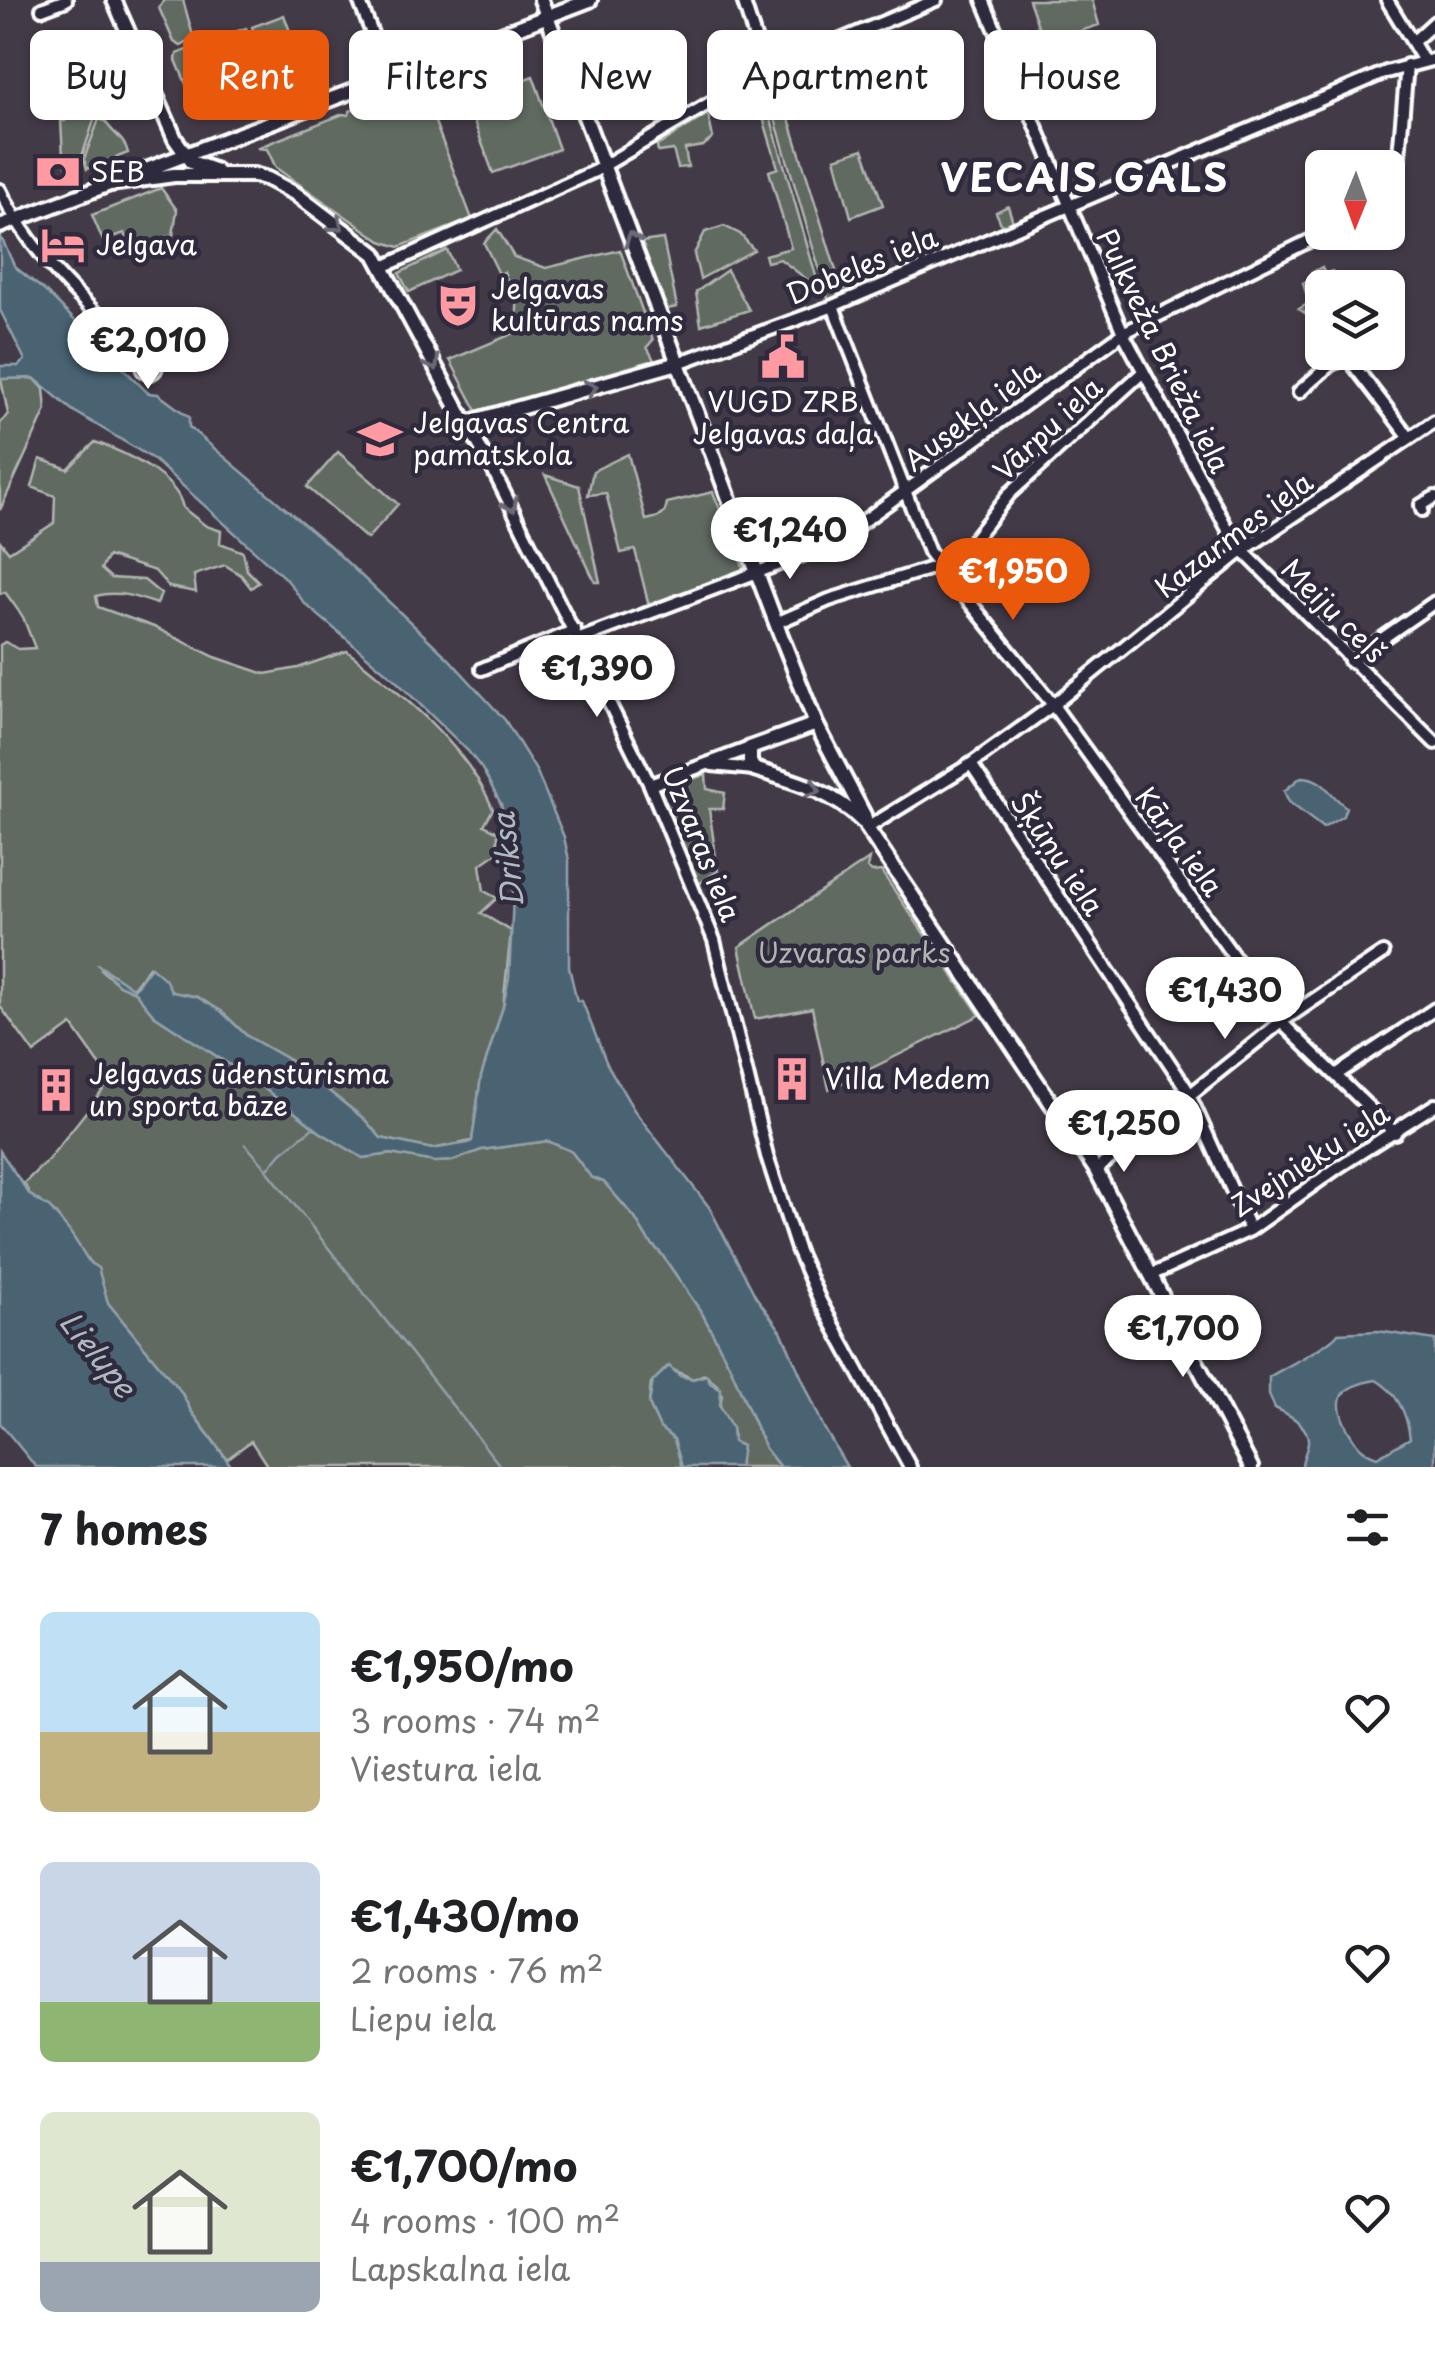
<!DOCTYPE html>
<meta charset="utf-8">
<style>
:root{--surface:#fff;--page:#f2f2f2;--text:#202124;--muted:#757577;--accent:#ea580c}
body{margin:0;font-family:"Playpen Sans",sans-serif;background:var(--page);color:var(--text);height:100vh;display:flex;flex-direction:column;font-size:38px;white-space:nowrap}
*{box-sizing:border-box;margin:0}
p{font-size:32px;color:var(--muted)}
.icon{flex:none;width:55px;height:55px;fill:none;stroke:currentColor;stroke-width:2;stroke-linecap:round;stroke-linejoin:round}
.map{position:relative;height:1467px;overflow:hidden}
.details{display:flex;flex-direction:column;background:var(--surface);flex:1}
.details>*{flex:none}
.hud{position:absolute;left:30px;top:30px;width:1375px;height:90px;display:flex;gap:20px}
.needle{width:65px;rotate:181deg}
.buttons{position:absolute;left:1305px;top:150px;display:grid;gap:20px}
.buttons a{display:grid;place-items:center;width:100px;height:100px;border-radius:15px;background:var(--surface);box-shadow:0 2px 8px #0004;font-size:50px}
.price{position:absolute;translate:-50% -85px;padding:0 22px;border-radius:35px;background:#fff;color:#222;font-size:32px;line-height:65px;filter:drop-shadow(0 2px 5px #0008)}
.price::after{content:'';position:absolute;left:50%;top:60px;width:30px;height:22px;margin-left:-15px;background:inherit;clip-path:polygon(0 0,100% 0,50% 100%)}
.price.current{background:var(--accent);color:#fff}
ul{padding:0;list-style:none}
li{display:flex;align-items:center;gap:30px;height:250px;padding:0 40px}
li span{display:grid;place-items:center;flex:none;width:280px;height:200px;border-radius:15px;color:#555}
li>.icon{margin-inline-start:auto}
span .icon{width:120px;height:120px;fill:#fffc;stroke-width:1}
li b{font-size:42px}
h2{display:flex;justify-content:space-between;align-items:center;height:120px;padding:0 40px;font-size:42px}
.pill{padding:0 35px;border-radius:15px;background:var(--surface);box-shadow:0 2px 8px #0004;font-size:35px;line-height:90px}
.pill.current{background:var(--accent);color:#fff}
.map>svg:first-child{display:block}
.green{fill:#606b60;stroke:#b0b5b0;stroke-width:2.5}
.water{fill:#4a6373;stroke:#92a1ab;stroke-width:2.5;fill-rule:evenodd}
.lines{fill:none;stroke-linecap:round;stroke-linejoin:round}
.stream{stroke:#92a1ab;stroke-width:2.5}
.minor-casing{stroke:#fff;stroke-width:18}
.major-casing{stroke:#fff;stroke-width:20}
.minor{stroke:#2f2a3d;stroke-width:10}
.major{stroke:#2f2a3d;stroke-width:12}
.oneway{stroke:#6d6a77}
.labels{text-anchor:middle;stroke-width:9;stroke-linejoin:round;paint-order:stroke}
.poi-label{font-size:28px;fill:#fff;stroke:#2f2a3d;text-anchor:start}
.street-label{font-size:28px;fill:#fff;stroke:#2f2a3d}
.park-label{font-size:28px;fill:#b0b5b0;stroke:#2f2a3d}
.water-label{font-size:30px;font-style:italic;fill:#aeb9c0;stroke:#2f2a3d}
.district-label{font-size:38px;font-weight:bold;letter-spacing:2.5px;fill:#fff;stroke:#2f2a3d}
</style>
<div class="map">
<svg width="1435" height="1467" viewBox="0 0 1435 1467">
<rect width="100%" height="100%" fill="#433a47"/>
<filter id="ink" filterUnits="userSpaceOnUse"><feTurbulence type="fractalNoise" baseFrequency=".01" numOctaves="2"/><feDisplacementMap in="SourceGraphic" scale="20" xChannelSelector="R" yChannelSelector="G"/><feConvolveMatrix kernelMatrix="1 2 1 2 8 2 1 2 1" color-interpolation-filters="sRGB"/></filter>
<g filter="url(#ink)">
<path class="green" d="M164 0H183L194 39 181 46 174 42 159 8Z
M1029 0H1092L1099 25 1044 43Z
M284 15 296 48 304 46 308 55 268 73 252 27Z
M246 28 264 73 225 88 223 85 228 82 212 40Z
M194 47 211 89 219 88 196 100 192 98 176 60 177 54Z
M128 73 133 76 151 115 129 108 115 111 103 108Z
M533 76 559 149 493 173 466 100Z
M422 88 472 219 399 247 381 241 276 168 267 149 257 148 343 114 349 115 350 111 368 104 371 107 389 100 390 96Z
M766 102 818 283 813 284 780 259 767 262 765 255 791 248 769 171 778 168 759 104Z
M771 105 787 112 842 290 915 264 1002 226 996 212 1008 206 1014 225 846 295 839 294 829 302Z
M81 110 96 115 80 162 69 173 63 156 61 121H65L66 114 80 116Z
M708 114 713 138 703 146 685 149 688 167 678 168 673 150 658 152 657 146Z
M99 119 105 121C112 133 126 140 128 153L87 169 84 159Z
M863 149 883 205 851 217 835 158Z
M161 188 177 210 173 235 135 249 132 240 127 241 124 233 103 241 92 215Z
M724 226 740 234 754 250 700 279 694 254 705 232Z
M497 229 514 257 546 268 620 250 653 340 647 347 654 360 477 411 450 360 517 332V303L504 272 499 274 484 243Z
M663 239 677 307 667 309 641 242Z
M447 250 456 270 409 292 399 273Z
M1322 267 1325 274 1332 271 1338 283 1347 279 1351 287 1322 288V322L1320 323 1299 309 1309 303 1303 283 1313 278 1311 273Z
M727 270 749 310 701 325 696 292Z
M34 378 44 389 46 410 0 510V424L8 414 1 379Z
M95 442C124 452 177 476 183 508L206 526 221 531 220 543 243 552 247 570 259 582 251 588 241 575 225 565 194 575 196 592 169 587 155 571 108 556 101 569 111 578 144 580 161 594 157 604C137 597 117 590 96 596L98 607 154 627 215 657 265 674 298 668 347 651C402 695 465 743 493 809L484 825 498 832 497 853 480 865 484 891 497 898 481 913 511 931 503 1007 481 1077 472 1141 432 1149 381 1138 364 1119 291 1061 247 1036 221 1011 197 997 172 992 149 967 132 989 100 969 119 985 135 992 154 1015 256 1082 320 1132 363 1158 391 1154 435 1162 452 1161 481 1150 548 1141 571 1151 591 1177 604 1182 635 1218 648 1240 661 1253 702 1313 731 1368 765 1448 780 1467H739L740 1445 733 1442 732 1428 720 1406 722 1394 718 1385 705 1374 693 1379 667 1367 651 1384 649 1404 660 1428 674 1439 682 1467H268L251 1441 227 1459 191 1411 181 1392 108 1303 98 1269 90 1263 54 1212 30 1195 24 1183 48 1160 111 1080 72 1025 34 1053 0 1006V645L5 642 18 649 35 648 23 617 5 592 0 594V541L9 552 54 523 55 496 32 487 40 459 68 469Z
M338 452 398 504 367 539 307 487Z
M628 454 646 520C660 516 664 519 667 503L713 492 745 572 649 606 635 550 621 553 606 493 588 495 593 471Z
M545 475 579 486 600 582H595Z
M706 774 707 789 725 793 723 809H709L718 871 697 885 658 792Z
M869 859 867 868 872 872 881 871 980 1015 829 1089 812 1008 755 1019 739 947Z"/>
<path class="water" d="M0 235 15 267 45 291 148 393 158 394 189 417V427L330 546 449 659 505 720 537 772 564 837 569 860V967L577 1001H582L607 1064 634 1110 709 1207 756 1297 781 1331 824 1428 847 1467H780L765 1448 731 1368 702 1313 661 1253 648 1240 635 1218 604 1182 591 1177 571 1151 548 1141 481 1150 452 1161 435 1162 391 1154 363 1158 320 1132 256 1082 154 1015 135 992 119 985 97 964 134 989 151 967 165 979 172 992 197 997 221 1011 247 1036 291 1061 364 1119 381 1138 432 1149 468 1143 472 1141 481 1077 503 1007 509 977 515 858 501 804 482 769 468 751 394 679 305 604 288 581 153 459 72 410 34 378 0 379V366H18L25 360 0 310Z
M1301 777C1324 777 1329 795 1346 807L1343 816 1323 828 1289 802 1284 791Z
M0 1151 30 1195 50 1208 70 1232 90 1263 98 1268 108 1303 181 1392 191 1411 232 1467H36L0 1423Z
M1378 1331 1435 1340V1467H1302C1302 1457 1307 1452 1308 1443 1310 1425 1288 1414 1275 1408L1269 1394V1377C1285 1367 1332 1344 1338 1333ZM1376 1380C1397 1392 1407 1414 1410 1438L1377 1457C1360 1451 1357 1445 1348 1430 1330 1396 1342 1386 1376 1380Z
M669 1366 680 1376 693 1379 707 1375 710 1382 721 1389 720 1406 732 1428 733 1442 742 1446 739 1467H682L674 1439 660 1428 649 1404 653 1381Z"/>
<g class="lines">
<path class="stream" d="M314 1127 281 1153 267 1170 501 1467
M245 1144 267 1169"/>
<g class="minor-casing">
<path id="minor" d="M359 0 389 77
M743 0 766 72
M983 0 1123 333 1235 543 1435 743
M1387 0 1424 61
M42 9 66 0
M1413 42 1435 22
M0 190C33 259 91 308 145 361
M1388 202 1396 189 1407 65
M383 267 595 171 757 75 936 0
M833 306 929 552 1050 701 1281 1022 1395 1133
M142 366a7 7 0 1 1 14 0a7 7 0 1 1-14 0Z
M678 363 828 308 1386 72 1435 59
M1299 392 1331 364 1348 358 1409 437
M464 420 491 466 650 785 714 940 767 1156 797 1249 820 1301 910 1467
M1422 510 1421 505 1435 497
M776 623 829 600 951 562 966 549 1010 493 1142 373
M580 639 832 544 1123 333 1327 232
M1350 661 1435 602
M482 669 575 630
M971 764 1186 1088 1250 1230
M712 765 754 769
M650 785 750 748
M867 828 971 764 1053 705 1242 551 1435 421
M1336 1075 1435 1009
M1096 1170 1281 1022 1383 953
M1153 1274 1250 1230 1340 1166 1435 1105"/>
</g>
<g class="major-casing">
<path id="major" d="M114 0 175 139 191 162 216 171
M541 0 776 623 816 724 864 815 867 828 1096 1170 1251 1467
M110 184 174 175H254L268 179 296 194 375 254 464 420 470 422 678 363
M0 226 590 0
M816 724 750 748V762L754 769C794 781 833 791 863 822"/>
</g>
<use href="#minor" class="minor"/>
<use href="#major" class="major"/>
</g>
<defs><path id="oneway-chevron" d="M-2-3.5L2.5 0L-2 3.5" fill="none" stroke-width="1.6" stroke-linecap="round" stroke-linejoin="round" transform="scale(2.5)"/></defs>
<g class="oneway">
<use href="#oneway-chevron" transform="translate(337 225) rotate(37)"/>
<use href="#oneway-chevron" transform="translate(632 239) rotate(-111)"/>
<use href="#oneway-chevron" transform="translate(433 364) rotate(61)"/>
<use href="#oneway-chevron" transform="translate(591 388) rotate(-16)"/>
<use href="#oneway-chevron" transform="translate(511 505) rotate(63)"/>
<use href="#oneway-chevron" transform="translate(814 789) rotate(19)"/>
</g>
</g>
<defs>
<g id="bank-bare" transform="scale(3.45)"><path d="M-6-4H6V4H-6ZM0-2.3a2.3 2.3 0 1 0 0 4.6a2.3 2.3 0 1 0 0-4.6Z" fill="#ff9aa2" stroke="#2f2a3d" stroke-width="2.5" paint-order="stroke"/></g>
<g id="hotel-bare" transform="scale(3.45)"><path d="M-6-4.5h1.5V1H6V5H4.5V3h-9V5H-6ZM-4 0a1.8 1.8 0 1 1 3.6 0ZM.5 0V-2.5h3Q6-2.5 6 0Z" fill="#ff9aa2" stroke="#2f2a3d" stroke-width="2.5" paint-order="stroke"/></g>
<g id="theatre-bare" transform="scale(3.45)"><path d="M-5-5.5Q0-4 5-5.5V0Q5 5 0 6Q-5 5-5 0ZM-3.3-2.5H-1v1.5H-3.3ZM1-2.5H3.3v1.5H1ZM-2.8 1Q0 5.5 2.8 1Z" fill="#ff9aa2" stroke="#2f2a3d" stroke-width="2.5" paint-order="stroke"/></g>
<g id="civic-bare" transform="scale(3.45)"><path d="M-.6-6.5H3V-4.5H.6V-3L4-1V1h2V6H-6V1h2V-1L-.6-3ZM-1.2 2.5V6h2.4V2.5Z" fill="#ff9aa2" stroke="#2f2a3d" stroke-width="2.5" paint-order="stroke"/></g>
<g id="school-bare" transform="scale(3.45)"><path d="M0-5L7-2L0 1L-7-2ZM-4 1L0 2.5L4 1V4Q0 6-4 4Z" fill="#ff9aa2" stroke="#2f2a3d" stroke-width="2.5" paint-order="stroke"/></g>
<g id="building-bare" transform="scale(3.45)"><path d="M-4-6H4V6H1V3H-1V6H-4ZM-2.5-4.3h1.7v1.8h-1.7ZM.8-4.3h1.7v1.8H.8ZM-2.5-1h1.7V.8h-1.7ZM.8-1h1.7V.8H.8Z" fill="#ff9aa2" stroke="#2f2a3d" stroke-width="2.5" paint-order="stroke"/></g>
</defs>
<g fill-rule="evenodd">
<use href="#bank-bare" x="58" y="172"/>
<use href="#hotel-bare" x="63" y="245"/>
<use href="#theatre-bare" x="458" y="305"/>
<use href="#civic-bare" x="783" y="357"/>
<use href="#school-bare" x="380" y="439"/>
<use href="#building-bare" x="792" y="1079"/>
<use href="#building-bare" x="56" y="1090"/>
</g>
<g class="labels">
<g class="poi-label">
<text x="91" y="182">SEB</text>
<text x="96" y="255">Jelgava</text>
<text x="491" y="299">Jelgavas<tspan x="491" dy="32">kultūras nams</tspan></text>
<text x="783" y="412" text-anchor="middle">VUGD ZRB<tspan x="783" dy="32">Jelgavas daļa</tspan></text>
<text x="413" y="433">Jelgavas Centra<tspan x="413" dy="32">pamatskola</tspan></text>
<text x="89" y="1084">Jelgavas ūdenstūrisma<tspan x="89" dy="32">un sporta bāze</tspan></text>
<text x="825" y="1089">Villa Medem</text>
</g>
<g class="street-label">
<text transform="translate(862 266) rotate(-22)" y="10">Dobeles iela</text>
<text transform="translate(1163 351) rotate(64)" y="10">Pulkveža Brieža iela</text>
<text transform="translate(972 416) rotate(-37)" y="10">Ausekļa iela</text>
<text transform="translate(1048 429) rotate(-43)" y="10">Vārpu iela</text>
<text transform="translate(1234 535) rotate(-37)" y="10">Kazarmes iela</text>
<text transform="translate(1333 611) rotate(45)" y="10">Meiju ceļš</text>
<text transform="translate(1179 842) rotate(54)" y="10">Kārļa iela</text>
<text transform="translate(701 844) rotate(68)" y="10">Uzvaras iela</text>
<text transform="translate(1057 854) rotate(56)" y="10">Šķūņu iela</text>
<text transform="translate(1310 1160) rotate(-33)" y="10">Zvejnieku iela</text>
</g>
<g class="park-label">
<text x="854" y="963">Uzvaras parks</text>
</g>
<g class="water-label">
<text transform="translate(509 860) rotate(-96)" y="10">Driksa</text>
<text transform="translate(97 1355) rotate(51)" y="10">Lielupe</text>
</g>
<g class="district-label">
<text x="1085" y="192">VECAIS GALS</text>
</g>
</g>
</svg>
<div class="buttons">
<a><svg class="needle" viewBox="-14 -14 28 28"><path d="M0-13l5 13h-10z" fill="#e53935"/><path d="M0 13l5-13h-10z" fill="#757577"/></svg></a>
<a><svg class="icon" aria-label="layers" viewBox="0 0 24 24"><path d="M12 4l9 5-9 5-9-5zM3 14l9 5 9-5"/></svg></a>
</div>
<b class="price" style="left:148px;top:392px">€2,010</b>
<b class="price" style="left:790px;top:582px">€1,240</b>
<b class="price current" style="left:1013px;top:623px">€1,950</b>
<b class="price" style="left:597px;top:720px">€1,390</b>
<b class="price" style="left:1225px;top:1042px">€1,430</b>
<b class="price" style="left:1124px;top:1175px">€1,250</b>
<b class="price" style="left:1183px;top:1380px">€1,700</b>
<div class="hud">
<a class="pill">Buy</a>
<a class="pill current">Rent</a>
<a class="pill">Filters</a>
<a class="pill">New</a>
<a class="pill">Apartment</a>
<a class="pill">House</a>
</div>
</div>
<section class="details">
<h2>7 homes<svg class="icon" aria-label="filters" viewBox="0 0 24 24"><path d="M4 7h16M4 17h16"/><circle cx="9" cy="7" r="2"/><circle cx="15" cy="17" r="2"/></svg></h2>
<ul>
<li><span style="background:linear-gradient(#bfe0f5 60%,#c2b280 0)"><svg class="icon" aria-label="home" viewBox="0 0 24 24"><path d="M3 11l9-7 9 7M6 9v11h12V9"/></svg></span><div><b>€1,950/mo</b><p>3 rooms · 74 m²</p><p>Viestura iela</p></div><svg class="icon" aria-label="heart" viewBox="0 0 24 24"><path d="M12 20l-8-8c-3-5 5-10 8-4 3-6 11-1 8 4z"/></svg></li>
<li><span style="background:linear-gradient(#c9d6e8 70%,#8fb573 0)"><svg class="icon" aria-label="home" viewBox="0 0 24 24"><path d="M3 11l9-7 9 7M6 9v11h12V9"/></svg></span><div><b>€1,430/mo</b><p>2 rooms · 76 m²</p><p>Liepu iela</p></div><svg class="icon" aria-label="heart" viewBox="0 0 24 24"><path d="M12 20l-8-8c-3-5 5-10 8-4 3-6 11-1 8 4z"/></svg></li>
<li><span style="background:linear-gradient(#dfe7d0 75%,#9aa5b1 0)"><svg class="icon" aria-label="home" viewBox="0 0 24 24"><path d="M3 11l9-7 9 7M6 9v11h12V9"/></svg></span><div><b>€1,700/mo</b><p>4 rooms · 100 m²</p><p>Lapskalna iela</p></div><svg class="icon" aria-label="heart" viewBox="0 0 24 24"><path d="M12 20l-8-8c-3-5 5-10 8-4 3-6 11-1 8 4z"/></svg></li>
</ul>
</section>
